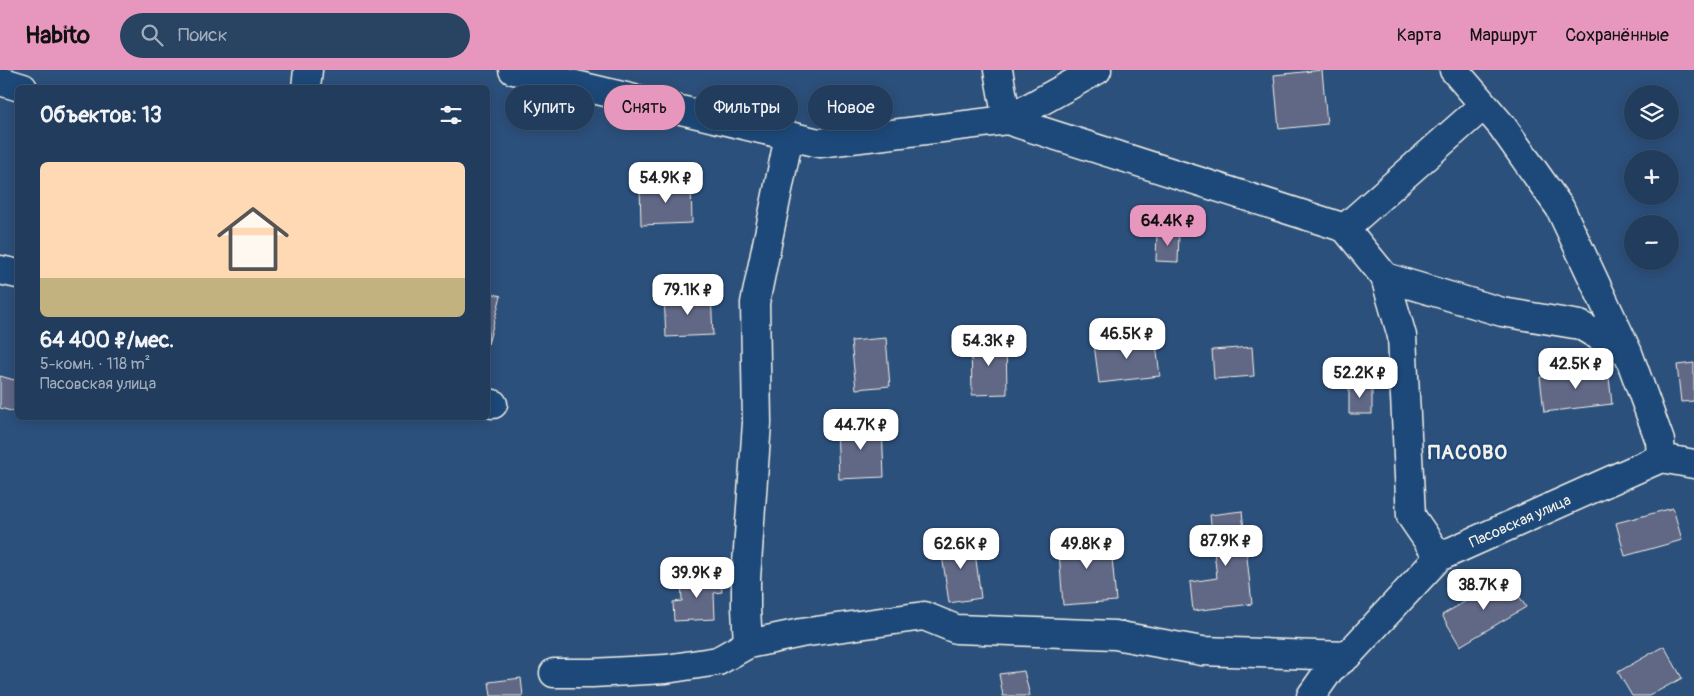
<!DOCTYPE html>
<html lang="ru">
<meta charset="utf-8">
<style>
:root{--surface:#213c5d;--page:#294363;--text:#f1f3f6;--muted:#a2adbc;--line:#3e5672;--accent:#e797bd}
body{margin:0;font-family:Pangolin,sans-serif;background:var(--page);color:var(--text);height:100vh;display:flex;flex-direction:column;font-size:19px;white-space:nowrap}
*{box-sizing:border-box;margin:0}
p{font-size:16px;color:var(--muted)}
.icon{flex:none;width:28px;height:28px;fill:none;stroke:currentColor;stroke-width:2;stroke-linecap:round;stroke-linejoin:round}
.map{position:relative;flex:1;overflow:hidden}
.panel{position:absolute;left:15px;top:15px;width:475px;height:335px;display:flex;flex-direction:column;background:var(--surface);border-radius:8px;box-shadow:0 2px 12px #0003,0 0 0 1px var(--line)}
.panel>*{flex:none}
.top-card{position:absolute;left:505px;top:15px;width:475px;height:45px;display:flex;gap:10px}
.controls{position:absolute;left:1624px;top:15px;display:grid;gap:10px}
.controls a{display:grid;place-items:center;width:55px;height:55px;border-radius:50%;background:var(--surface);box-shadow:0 2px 12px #0003,0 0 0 1px var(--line);font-size:25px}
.price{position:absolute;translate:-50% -42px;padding:0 11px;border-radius:10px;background:#fff;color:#222;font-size:16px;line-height:32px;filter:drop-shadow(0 1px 2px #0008)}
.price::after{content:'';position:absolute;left:50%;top:30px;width:15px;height:11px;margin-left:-8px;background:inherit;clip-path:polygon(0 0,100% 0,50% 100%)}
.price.current{background:var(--accent);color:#111}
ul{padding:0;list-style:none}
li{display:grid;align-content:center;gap:10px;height:265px;padding:0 25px}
li span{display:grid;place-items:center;height:155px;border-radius:8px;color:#555}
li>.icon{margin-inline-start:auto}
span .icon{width:90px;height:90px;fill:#fffc;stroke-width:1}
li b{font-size:21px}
h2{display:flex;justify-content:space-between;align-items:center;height:60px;padding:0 25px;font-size:21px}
.pill{padding:0 18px;border-radius:22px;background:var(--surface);box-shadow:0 2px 12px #0003,0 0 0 1px var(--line);font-size:18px;line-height:45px}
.pill.current{background:var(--accent);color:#111}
header{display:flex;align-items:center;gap:30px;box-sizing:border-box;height:70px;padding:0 25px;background:var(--accent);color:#111}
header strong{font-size:24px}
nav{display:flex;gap:28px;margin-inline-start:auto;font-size:18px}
.search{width:350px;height:45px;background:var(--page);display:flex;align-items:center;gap:12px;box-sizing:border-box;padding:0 18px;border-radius:28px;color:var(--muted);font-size:19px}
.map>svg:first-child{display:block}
.building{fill:#616886;stroke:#f4f1e8}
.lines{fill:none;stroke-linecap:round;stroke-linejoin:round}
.minor-casing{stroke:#f4f1e8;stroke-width:31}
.minor{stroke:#1f4a7a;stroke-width:28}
.labels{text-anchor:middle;stroke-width:4;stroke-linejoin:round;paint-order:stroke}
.street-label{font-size:15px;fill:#f4f1e8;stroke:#1f4a7a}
.district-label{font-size:20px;font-weight:bold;letter-spacing:1px;fill:#f4f1e8;stroke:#1f4a7a}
</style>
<header>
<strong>Habito</strong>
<div class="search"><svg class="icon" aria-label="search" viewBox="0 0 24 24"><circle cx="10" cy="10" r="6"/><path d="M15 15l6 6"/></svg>Поиск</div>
<nav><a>Карта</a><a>Маршрут</a><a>Сохранённые</a></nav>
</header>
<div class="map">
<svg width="1694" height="626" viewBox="0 0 1694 626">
<rect width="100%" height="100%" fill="#2c507c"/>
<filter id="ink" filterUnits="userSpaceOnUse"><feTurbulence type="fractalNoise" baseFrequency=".02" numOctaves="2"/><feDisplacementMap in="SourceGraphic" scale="10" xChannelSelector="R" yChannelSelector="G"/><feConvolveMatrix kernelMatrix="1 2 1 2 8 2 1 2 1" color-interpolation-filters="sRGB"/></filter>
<g filter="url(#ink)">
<path class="building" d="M1322 0 1327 54 1279 59 1274 5Z
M691 114 692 153 641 155 640 115Z
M1157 162 1179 163 1178 192 1156 191Z
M488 222 501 226 488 274Z
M711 224 713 265 666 267 664 226Z
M1155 266 1160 306 1099 313 1094 274Z
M886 268 890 316 856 319 851 271Z
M1006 269 1007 324 972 325 971 270Z
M1252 277 1254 306 1214 309 1212 280Z
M1694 293V331L1681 332 1677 295Z
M1608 299 1612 334 1544 342 1540 307Z
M0 306 18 311V343L0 338Z
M1349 314H1372V344H1349Z
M882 354 884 407 839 409 837 356Z
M1673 438 1682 470 1625 486 1616 453Z
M1242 441 1252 534 1193 541 1190 512 1217 508 1210 445Z
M1110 465 1116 531 1063 535 1058 469Z
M973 467 981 528 949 533 940 471Z
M721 507 722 522 714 523 715 549 674 551 673 532 682 531 681 509Z
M1507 507 1526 537 1460 576 1442 545Z
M1664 576 1682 608 1649 626H1632L1618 602Z
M1024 601 1030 626H1003L999 604Z
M521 608 523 626H491L489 612Z"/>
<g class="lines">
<g class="minor-casing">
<path id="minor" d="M513 0 819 73 1007 50 1097 0
M998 0 1007 50
M1454 0 1502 56 1560 138 1628 283 1660 371 1661 388
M0 11 23 18
M306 18 308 0
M1007 50 1345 158 1385 207 1402 266 1411 446 1439 487
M1345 158 1484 35
M0 200 18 204
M1385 207 1502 242 1580 255 1628 283
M488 333 493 334
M748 574 801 563 924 546 956 559 1115 565 1202 581 1347 586
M554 603H592L666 599 718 591 748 574 746 538V508L757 353 755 233 789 66
M1311 626 1330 599 1347 586 1439 487 1661 388 1694 394"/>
</g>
<use href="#minor" class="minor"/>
</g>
</g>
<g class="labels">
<g class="street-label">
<text transform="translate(1520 451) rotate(-24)" y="5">Пасовская улица</text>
</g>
<g class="district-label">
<text x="1468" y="389">ПАСОВО</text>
</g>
</g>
</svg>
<div class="controls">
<a><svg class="icon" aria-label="layers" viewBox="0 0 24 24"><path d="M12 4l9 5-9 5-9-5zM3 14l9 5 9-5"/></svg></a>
<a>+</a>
<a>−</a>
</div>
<b class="price" style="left:666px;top:134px">54.9K ₽</b>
<b class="price current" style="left:1168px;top:177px">64.4K ₽</b>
<b class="price" style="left:688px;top:246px">79.1K ₽</b>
<b class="price" style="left:1127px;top:290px">46.5K ₽</b>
<b class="price" style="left:989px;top:297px">54.3K ₽</b>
<b class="price" style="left:1576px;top:320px">42.5K ₽</b>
<b class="price" style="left:1360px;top:329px">52.2K ₽</b>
<b class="price" style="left:861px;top:381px">44.7K ₽</b>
<b class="price" style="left:1226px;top:497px">87.9K ₽</b>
<b class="price" style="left:961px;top:500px">62.6K ₽</b>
<b class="price" style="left:1087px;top:500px">49.8K ₽</b>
<b class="price" style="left:697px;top:529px">39.9K ₽</b>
<b class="price" style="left:1484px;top:541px">38.7K ₽</b>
<div class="top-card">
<a class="pill">Купить</a>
<a class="pill current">Снять</a>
<a class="pill">Фильтры</a>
<a class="pill">Новое</a>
</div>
<section class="panel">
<h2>Объектов: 13<svg class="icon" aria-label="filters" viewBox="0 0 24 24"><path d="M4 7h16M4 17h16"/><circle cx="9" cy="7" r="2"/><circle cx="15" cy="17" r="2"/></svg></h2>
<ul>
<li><span style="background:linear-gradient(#ffd9b3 75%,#c2b280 0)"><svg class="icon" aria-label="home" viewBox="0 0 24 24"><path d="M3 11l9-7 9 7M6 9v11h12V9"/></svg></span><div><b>64 400 ₽/мес.</b><p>5-комн. · 118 m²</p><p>Пасовская улица</p></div></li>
</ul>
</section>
</div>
